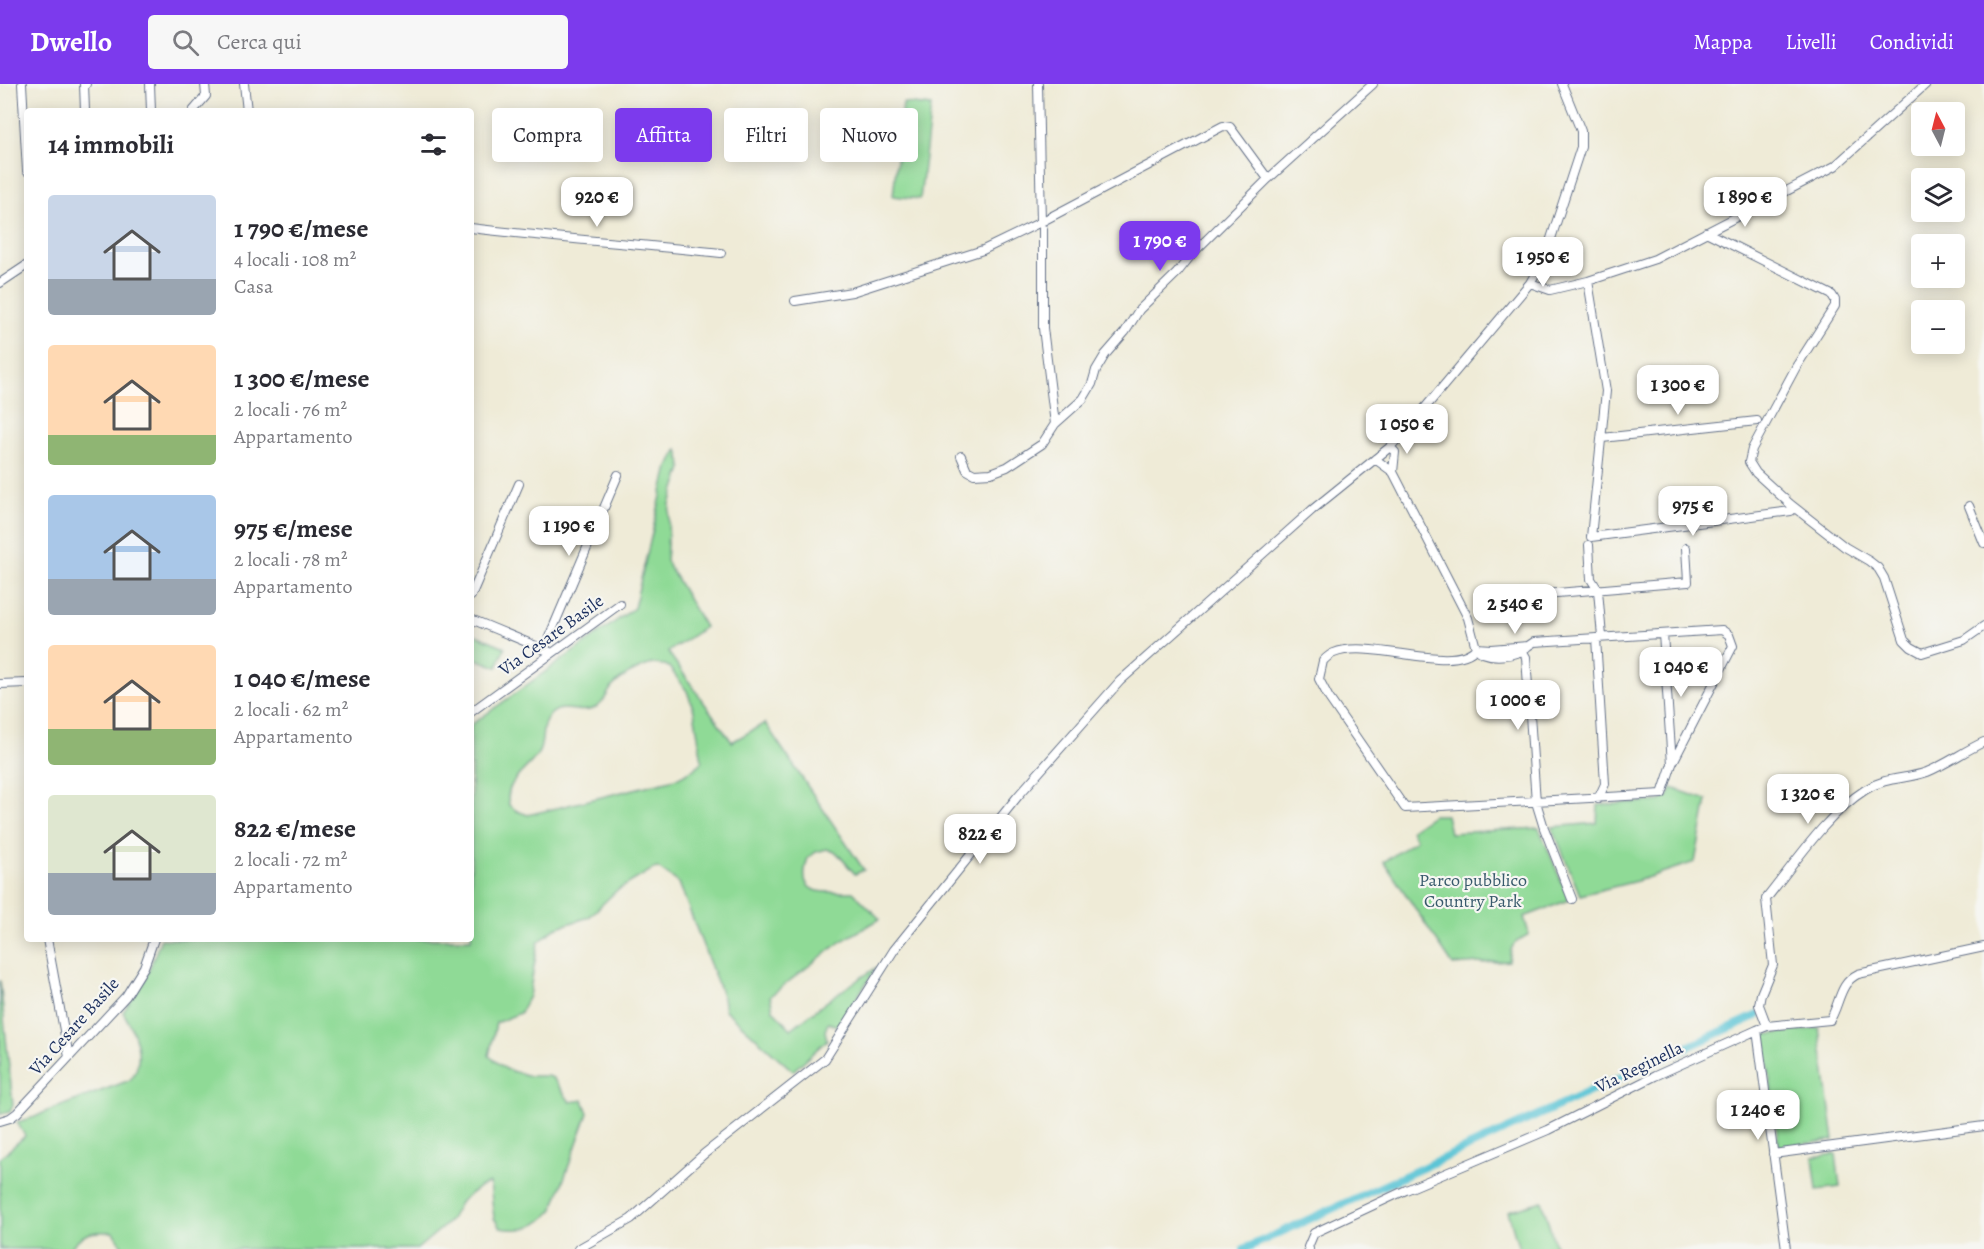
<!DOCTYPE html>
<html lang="it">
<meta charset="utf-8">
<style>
:root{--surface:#fff;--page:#f7f7f7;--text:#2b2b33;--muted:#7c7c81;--accent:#7c3aed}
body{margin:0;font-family:Alegreya,serif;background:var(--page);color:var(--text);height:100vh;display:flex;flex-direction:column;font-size:22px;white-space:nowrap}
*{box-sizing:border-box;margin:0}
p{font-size:20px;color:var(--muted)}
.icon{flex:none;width:33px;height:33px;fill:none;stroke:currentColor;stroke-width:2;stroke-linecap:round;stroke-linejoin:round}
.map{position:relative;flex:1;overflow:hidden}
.panel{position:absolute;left:24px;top:24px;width:450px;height:834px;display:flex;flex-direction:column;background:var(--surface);border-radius:6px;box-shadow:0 3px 15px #0003}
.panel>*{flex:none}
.banner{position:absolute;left:492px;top:24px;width:570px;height:54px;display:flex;gap:12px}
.needle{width:39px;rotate:353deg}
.tools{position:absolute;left:1911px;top:18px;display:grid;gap:12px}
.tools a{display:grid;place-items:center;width:54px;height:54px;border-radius:6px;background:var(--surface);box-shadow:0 3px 15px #0003;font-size:30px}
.price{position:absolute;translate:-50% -51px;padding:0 14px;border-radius:12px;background:#fff;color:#222;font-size:20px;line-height:39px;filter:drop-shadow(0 2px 3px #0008)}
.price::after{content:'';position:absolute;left:50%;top:36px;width:18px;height:14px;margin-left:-9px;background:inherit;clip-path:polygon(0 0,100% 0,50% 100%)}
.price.active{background:var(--accent);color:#fff}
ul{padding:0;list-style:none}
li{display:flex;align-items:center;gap:18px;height:150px;padding:0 24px}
li span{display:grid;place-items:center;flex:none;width:168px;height:120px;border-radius:6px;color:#555}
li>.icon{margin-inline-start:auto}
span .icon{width:72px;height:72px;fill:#fffc;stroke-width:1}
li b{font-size:26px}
h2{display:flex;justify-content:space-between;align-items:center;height:72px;padding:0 24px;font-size:26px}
.pill{padding:0 21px;border-radius:6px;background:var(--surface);box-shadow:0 3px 15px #0003;font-size:21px;line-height:54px}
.pill.active{background:var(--accent);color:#fff}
header{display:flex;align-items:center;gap:36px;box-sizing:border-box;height:84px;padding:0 30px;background:var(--accent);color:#fff}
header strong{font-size:28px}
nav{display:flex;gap:33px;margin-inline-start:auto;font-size:21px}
.search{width:420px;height:54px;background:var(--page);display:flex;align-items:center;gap:15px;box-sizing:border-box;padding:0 21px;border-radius:6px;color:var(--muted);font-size:22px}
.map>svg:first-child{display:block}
.green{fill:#8fda96;stroke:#55847a;stroke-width:1.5;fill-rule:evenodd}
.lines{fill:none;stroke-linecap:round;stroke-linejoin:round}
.canal{stroke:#5bc5d6;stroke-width:8}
.minor-casing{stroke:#657188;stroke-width:10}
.minor{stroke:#fff;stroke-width:8}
.labels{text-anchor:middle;stroke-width:4.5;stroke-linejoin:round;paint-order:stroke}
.street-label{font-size:18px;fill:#1b2f5e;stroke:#f6f6f2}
.park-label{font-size:18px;fill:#385a6c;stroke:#f6f6f2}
</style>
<header>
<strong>Dwello</strong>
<div class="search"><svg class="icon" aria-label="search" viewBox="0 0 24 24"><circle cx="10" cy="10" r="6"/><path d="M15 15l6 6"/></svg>Cerca qui</div>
<nav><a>Mappa</a><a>Livelli</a><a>Condividi</a></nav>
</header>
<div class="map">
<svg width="1984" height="1165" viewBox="0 0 1984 1165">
<rect width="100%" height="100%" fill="#f6f6f2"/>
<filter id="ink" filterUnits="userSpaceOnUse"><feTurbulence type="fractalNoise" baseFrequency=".0167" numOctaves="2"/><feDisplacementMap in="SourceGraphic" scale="12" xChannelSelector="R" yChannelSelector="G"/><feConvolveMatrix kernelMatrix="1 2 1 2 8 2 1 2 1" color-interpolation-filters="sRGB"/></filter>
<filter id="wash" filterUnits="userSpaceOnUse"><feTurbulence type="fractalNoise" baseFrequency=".008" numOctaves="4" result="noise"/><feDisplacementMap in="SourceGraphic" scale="24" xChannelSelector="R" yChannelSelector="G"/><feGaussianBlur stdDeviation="1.35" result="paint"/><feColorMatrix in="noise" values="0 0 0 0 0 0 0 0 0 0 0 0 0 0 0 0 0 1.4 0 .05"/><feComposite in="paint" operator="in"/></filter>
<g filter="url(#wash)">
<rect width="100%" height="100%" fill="#efebd7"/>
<path class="green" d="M903 19 931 22 920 115 893 112Z
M678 365 682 384 670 420 666 477 705 543 668 568 732 658 765 639 864 786 855 790 837 769 827 765 816 768 808 774C794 815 825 807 853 808L880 835 840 858 770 912 773 926 791 945 834 912 877 883 838 942 828 939 825 947 827 956 793 987 725 926 723 914 679 799 658 784 653 785 616 807 589 833 555 844 538 859 529 912 520 929 496 939 489 972 506 985 515 988 530 992H547L553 994 570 1018 583 1016 588 1029 553 1125C538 1144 523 1148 500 1144L494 1134 490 1099 481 1102 461 1117 451 1135 443 1143 417 1165H124L113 1148C95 1147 81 1148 70 1165H0V1074L25 1052 17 1038 35 1033 45 1028 130 996C147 976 135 948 123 928L145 896 161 855H471V641L634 524 668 383ZM651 580 665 581 669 583 687 607 694 627 702 677 694 685 675 695 528 731 517 727 509 721C503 697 528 687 539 668 545 655 539 641 551 630 564 618 580 632 595 624 604 620 606 611 612 603 623 591 636 585 651 580Z
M471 549 505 563 497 583 471 573Z
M1672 704 1707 716 1695 778 1637 797 1580 811 1552 743 1597 739 1598 721 1660 717 1668 713Z
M1433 731H1446L1450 749 1539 744 1569 816 1524 833 1529 850C1514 859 1511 859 1509 877L1453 881 1384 778 1416 756 1411 746Z
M0 896 13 1021 10 1028 0 1030Z
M1819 944 1834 1056 1779 1063 1764 951Z
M1836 1070 1840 1103 1817 1106 1813 1073Z
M1542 1117 1556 1165H1519L1508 1127Z"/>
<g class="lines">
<path class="canal" d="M1244 1165 1758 931"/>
</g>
</g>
<g filter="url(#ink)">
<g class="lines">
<g class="minor-casing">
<path id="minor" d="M22 0 27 87
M150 0 151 27
M244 0 247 27
M1038 0 1041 138
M85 27 84 0H86
M193 27 206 12 205 0
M471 144C554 154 637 160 721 169
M1043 145V244L1055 340
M1706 148 1832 211 1835 216V222L1796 283 1752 365 1749 378 1756 389 1790 420 1845 463 1869 477 1878 484 1884 494 1904 556 1911 563 1922 569 1964 556 1984 542
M1588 197 1606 307 1591 453 1791 427
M0 199 27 181
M1530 199 1550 206 1588 197 1655 175 1835 82 1926 0
M795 217 852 208 983 166 1041 138 1223 42 1230 43 1268 95
M1602 354 1757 337
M1390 363 1395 368 1393 388
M961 372 967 386 974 390 991 389 1007 383 1042 360 1055 340 1083 315 1092 300 1096 286 1105 271 1125 248 1139 226 1177 189 1192 170 1268 95 1373 0
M1375 375 1393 388 1468 534 1476 564C1453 591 1370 554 1334 569 1330 570 1326 574 1323 577L1319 595 1329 614 1405 724 1662 710 1672 680 1733 562 1729 551 1722 546 1534 558 1528 562
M1969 422 1984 459
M1589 461 1591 495 1598 506 1602 553
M1533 511 1688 498 1686 464
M471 512 519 400
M471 535 548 567
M1663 550 1672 680
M1596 554 1605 700 1598 715
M1528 562C1518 573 1486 576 1476 564L1491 565Z
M544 565 618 391
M1523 568 1526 573 1536 718 1544 744 1572 815
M0 600 27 599
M471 628 620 520
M47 855 69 973
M1767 942 1759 921 1761 910 1773 881 1766 815C1795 779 1826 731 1865 706 1887 692 1905 696 1927 688 1947 680 1964 667 1984 658
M1757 946 1786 1165
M0 1037 10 1034 17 1029 126 912 144 883 154 855
M1773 1070 1984 1042
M578 1165 631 1135 704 1070 825 975 894 866 1018 712 1120 597 1312 426 1390 363 1408 344 1530 199 1545 173 1581 63V47L1562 0
M1309 1165 1308 1163 1314 1149 1406 1106 1548 1046 1655 992 1757 946 1767 942 1830 936C1840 920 1839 899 1858 890L1984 863"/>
</g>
<use href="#minor" class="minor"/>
</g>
</g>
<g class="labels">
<g class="street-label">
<text transform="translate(551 551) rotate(-36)" y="6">Via Cesare Basile</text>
<text transform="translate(74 942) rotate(-48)" y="6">Via Cesare Basile</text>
<text transform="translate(1639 983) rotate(-26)" y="6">Via Reginella</text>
</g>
<g class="park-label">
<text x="1473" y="802">Parco pubblico<tspan x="1473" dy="21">Country Park</tspan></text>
</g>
</g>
</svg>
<div class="tools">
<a><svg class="needle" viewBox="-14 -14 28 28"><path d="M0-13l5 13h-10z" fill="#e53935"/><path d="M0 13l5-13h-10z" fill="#7c7c81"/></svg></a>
<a><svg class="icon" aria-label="layers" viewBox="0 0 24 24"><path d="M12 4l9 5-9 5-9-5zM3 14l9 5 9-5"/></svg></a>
<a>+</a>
<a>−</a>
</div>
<b class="price" style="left:597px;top:144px">920 €</b>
<b class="price" style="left:1745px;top:144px">1 890 €</b>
<b class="price active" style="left:1160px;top:188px">1 790 €</b>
<b class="price" style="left:1543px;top:204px">1 950 €</b>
<b class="price" style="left:1678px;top:332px">1 300 €</b>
<b class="price" style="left:1407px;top:371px">1 050 €</b>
<b class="price" style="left:1693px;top:453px">975 €</b>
<b class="price" style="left:569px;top:473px">1 190 €</b>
<b class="price" style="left:1515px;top:551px">2 540 €</b>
<b class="price" style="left:1681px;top:614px">1 040 €</b>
<b class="price" style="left:1518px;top:647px">1 000 €</b>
<b class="price" style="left:1808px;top:741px">1 320 €</b>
<b class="price" style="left:980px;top:781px">822 €</b>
<b class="price" style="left:1758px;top:1057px">1 240 €</b>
<div class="banner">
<a class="pill">Compra</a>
<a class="pill active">Affitta</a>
<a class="pill">Filtri</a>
<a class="pill">Nuovo</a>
</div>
<section class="panel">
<h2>14 immobili<svg class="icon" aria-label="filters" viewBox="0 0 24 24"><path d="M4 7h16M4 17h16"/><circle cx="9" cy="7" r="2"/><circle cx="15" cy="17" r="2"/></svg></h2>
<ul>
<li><span style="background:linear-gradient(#c9d6e8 70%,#9aa5b1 0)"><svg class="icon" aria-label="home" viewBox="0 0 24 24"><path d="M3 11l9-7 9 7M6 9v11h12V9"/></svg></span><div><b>1 790 €/mese</b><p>4 locali · 108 m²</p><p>Casa</p></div></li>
<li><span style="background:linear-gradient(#ffd9b3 75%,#8fb573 0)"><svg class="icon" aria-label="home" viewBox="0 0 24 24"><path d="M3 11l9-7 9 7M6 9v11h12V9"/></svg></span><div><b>1 300 €/mese</b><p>2 locali · 76 m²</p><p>Appartamento</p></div></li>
<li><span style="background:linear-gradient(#a9c7e8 70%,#9aa5b1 0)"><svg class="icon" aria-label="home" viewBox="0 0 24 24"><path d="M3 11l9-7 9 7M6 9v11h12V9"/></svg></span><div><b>975 €/mese</b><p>2 locali · 78 m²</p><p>Appartamento</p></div></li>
<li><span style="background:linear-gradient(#ffd9b3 70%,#8fb573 0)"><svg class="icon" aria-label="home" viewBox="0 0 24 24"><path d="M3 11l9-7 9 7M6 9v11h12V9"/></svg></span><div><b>1 040 €/mese</b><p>2 locali · 62 m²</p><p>Appartamento</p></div></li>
<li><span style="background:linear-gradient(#dfe7d0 65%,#9aa5b1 0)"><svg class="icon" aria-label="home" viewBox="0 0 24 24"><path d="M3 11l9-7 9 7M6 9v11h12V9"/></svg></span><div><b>822 €/mese</b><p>2 locali · 72 m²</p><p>Appartamento</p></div></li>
</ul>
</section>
</div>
